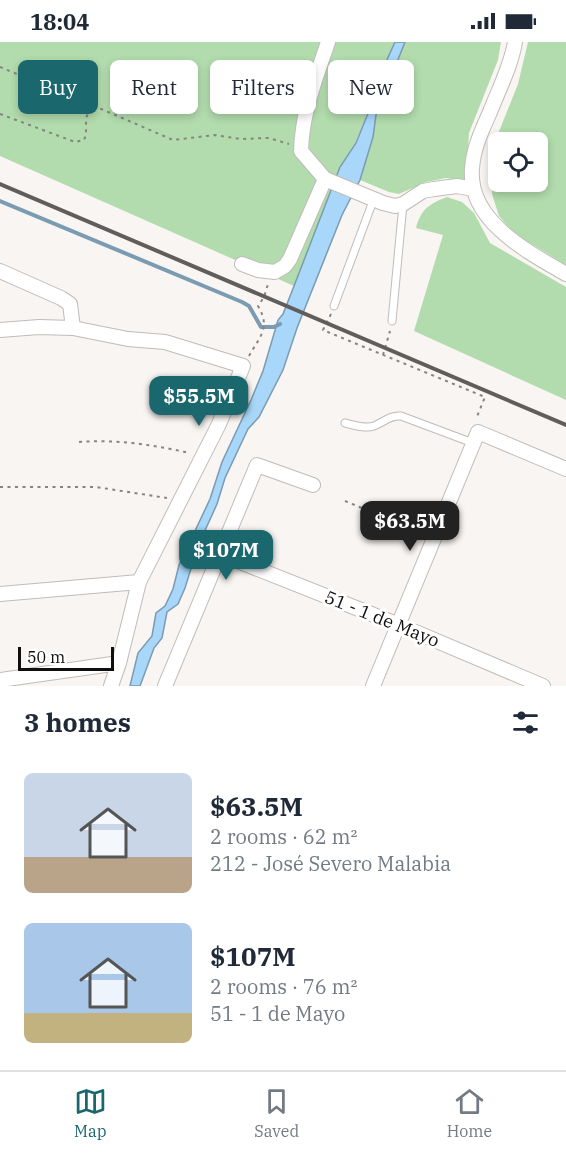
<!DOCTYPE html>
<meta charset="utf-8">
<style>
:root{--surface:#fff;--page:#f2f2f3;--text:#1f2937;--muted:#747a83;--line:#e0e1e3;--accent:#1a676e}
body{margin:0;font-family:"IBM Plex Serif",serif;background:var(--page);color:var(--text);height:100vh;display:flex;flex-direction:column;font-size:22px;white-space:nowrap}
*{box-sizing:border-box;margin:0}
p{font-size:20px;color:var(--muted)}
.icon{flex:none;width:33px;height:33px;fill:none;stroke:currentColor;stroke-width:2;stroke-linecap:round;stroke-linejoin:round}
.map{position:relative;height:644px;overflow:hidden}
.panel{display:flex;flex-direction:column;background:var(--surface);flex:1}
.panel>*{flex:none}
.top-card{position:absolute;left:18px;top:18px;width:531px;height:54px;display:flex;gap:12px}
.controls{position:absolute;left:488px;top:90px;display:grid;gap:12px}
.controls a{display:grid;place-items:center;width:60px;height:60px;border-radius:9px;background:var(--surface);box-shadow:0 3px 9px #0003;font-size:30px}
.scale{position:absolute;left:18px;bottom:15px;width:96px;box-sizing:border-box;padding-left:6px;border:3px solid #100f0e;border-top:0;font-size:16px;line-height:21px;white-space:nowrap;color:#100f0e;-webkit-text-stroke:4px #fff;paint-order:stroke}
.price{position:absolute;translate:-50% -51px;padding:0 14px;border-radius:12px;background:var(--accent);color:#fff;font-size:20px;line-height:39px;filter:drop-shadow(0 2px 3px #0008)}
.price::after{content:'';position:absolute;left:50%;top:36px;width:18px;height:14px;margin-left:-9px;background:inherit;clip-path:polygon(0 0,100% 0,50% 100%)}
.price.selected{background:#222;color:#fff}
ul{padding:0;list-style:none}
li{display:flex;align-items:center;gap:18px;height:150px;padding:0 24px}
li span{display:grid;place-items:center;flex:none;width:168px;height:120px;border-radius:9px;color:#555}
li>.icon{margin-inline-start:auto}
span .icon{width:72px;height:72px;fill:#fffc;stroke-width:1}
li b{font-size:26px}
h2{display:flex;justify-content:space-between;align-items:center;height:72px;padding:0 24px;font-size:26px}
.pill{padding:0 21px;border-radius:9px;background:var(--surface);box-shadow:0 3px 9px #0003;font-size:21px;line-height:54px}
.pill.selected{background:var(--accent);color:#fff}
.status{display:flex;justify-content:space-between;align-items:center;height:42px;padding:0 30px;background:var(--surface);direction:ltr}
.status svg{height:16px;fill:currentColor}
.dock{display:flex;justify-content:space-around;align-items:center;height:84px;border-top:2px solid var(--line);background:var(--surface);font-size:16px;color:var(--muted)}
.dock a{display:grid;justify-items:center;gap:3px}
.dock .selected{color:var(--accent)}
.map>svg:first-child{display:block}
.green{fill:#b2dcad;fill-rule:evenodd}
.water{fill:#a8d7f9;stroke:#7a9bb2;stroke-width:1.5}
.lines{fill:none;stroke-linecap:round;stroke-linejoin:round}
.stream{stroke:#7a9bb2;stroke-width:4}
.lane-casing{stroke:#bfbcb9;stroke-width:9}
.street-casing{stroke:#bfbcb9;stroke-width:16}
.path{stroke:#868381;stroke-width:2;stroke-dasharray:3 4.5;stroke-linecap:butt}
.lane{stroke:#fff;stroke-width:7}
.street{stroke:#fff;stroke-width:14}
.rail{stroke:#605e5c;stroke-width:4}
.labels{text-anchor:middle;stroke-width:6;stroke-linejoin:round;paint-order:stroke}
.street-label{font-size:18px;fill:#100f0e;stroke:#fff}
</style>
<div class="status"><b>18:04</b><svg viewBox="0 0 49 12"><path d="M0 12V9h3v3zM5 12V6h3v6zM10 12V3h3v9zM15 12V0h3v12zM26 1h20v11H26zM47 4h2v5h-2z"/></svg></div>
<div class="map">
<svg width="566" height="644" viewBox="0 0 566 644">
<rect width="100%" height="100%" fill="#f9f5f2"/>
<path class="green" d="M0 0H395L376 42 373 59 355 101 340 125 294 244 0 114Z
M405 0H501L498 18 469 91 466 139 446 136 426 140 399 152 389 150 360 138 373 95 376 73Z
M528 0H566V223L515 192 499 174 492 152V107L518 42ZM498 100H537V140H498Z
M447 155 462 160 474 171 490 201 566 245V358L414 289 443 193 416 186C421 167 429 162 447 155Z"/>
<path class="water" d="M395 0H405L376 73 373 95 360 138 342 173 297 286 283 328 259 375 248 387 225 436 217 462 198 504 185 546 178 562 167 570 162 596 154 606 140 644H130L138 611 152 594 156 571 165 564 173 547 179 523 210 457 222 420 251 358 263 329 278 278 283 272 294 244 340 125 356 101 373 59 376 42Z"/>
<g class="lines">
<path class="stream" d="M0 159 242 260 249 264 261 285H274L280 282"/>
<g class="lane-casing">
<path id="lane" d="M334 264 373 159
M392 279 403 162
M345 381C354 383 365 387 374 384 384 380 390 373 401 374L473 401"/>
</g>
<g class="street-casing">
<path id="street" d="M328 0C316 36 302 70 301 109L325 137 383 161 395 164 403 162 423 149 434 147 457 144 473 147
M515 0C511 24 499 47 490 70 482 88 473 107 472 127 468 179 528 210 566 232
M242 222 258 228 275 230 285 224 290 217 325 137
M0 229 61 256 70 262 73 286
M0 288 39 285 73 286 128 297 165 300 243 324 219 382 139 540 119 621 111 644
M220 512 399 583 543 644
M0 552 139 540
M0 638 119 621
M165 644 257 423 313 443
M373 644 478 390 566 427"/>
</g>
<path class="path" d="M0 25 92 63
M0 72 75 100 84 98 86 93V76L92 63 173 98 215 93 240 97 269 96 289 102
M331 272 323 288 485 355 476 377
M383 313 390 289
M249 314C260 294 271 286 258 264L264 255 268 242
M79 400C117 397 153 403 190 411
M0 445H96L167 456
M345 459 422 491"/>
<use href="#lane" class="lane"/>
<use href="#street" class="street"/>
<path class="rail" d="M0 142 566 383"/>
</g>
<g class="labels">
<g class="street-label">
<text transform="translate(382 577) rotate(22)" y="6">51 - 1 de Mayo</text>
</g>
</g>
</svg>
<div class="controls">
<a><svg class="icon" aria-label="locate" viewBox="0 0 24 24"><circle cx="12" cy="12" r="6"/><path d="M12 2v4M12 18v4M2 12h4M18 12h4"/></svg></a>
</div>
<div class="scale">50 m</div>
<b class="price" style="left:199px;top:385px">$55.5M</b>
<b class="price selected" style="left:410px;top:510px">$63.5M</b>
<b class="price" style="left:226px;top:539px">$107M</b>
<div class="top-card">
<a class="pill selected">Buy</a>
<a class="pill">Rent</a>
<a class="pill">Filters</a>
<a class="pill">New</a>
</div>
</div>
<section class="panel">
<h2>3 homes<svg class="icon" aria-label="filters" viewBox="0 0 24 24"><path d="M4 7h16M4 17h16"/><circle cx="9" cy="7" r="2"/><circle cx="15" cy="17" r="2"/></svg></h2>
<ul>
<li><span style="background:linear-gradient(#c9d6e8 70%,#b9a48a 0)"><svg class="icon" aria-label="home" viewBox="0 0 24 24"><path d="M3 11l9-7 9 7M6 9v11h12V9"/></svg></span><div><b>$63.5M</b><p>2 rooms · 62 m²</p><p>212 - José Severo Malabia</p></div></li>
<li><span style="background:linear-gradient(#a9c7e8 75%,#c2b280 0)"><svg class="icon" aria-label="home" viewBox="0 0 24 24"><path d="M3 11l9-7 9 7M6 9v11h12V9"/></svg></span><div><b>$107M</b><p>2 rooms · 76 m²</p><p>51 - 1 de Mayo</p></div></li>
</ul>
</section>
<nav class="dock">
<a class="selected"><svg class="icon" aria-label="map" viewBox="0 0 24 24"><path d="M3 6l6-2 6 2 6-2v14l-6 2-6-2-6 2zM9 4v14M15 6v14"/></svg>Map</a>
<a><svg class="icon" aria-label="saved" viewBox="0 0 24 24"><path d="M7 4h10v16l-5-4-5 4z"/></svg>Saved</a>
<a><svg class="icon" aria-label="home" viewBox="0 0 24 24"><path d="M3 11l9-7 9 7M6 9v11h12V9"/></svg>Home</a>
</nav>
